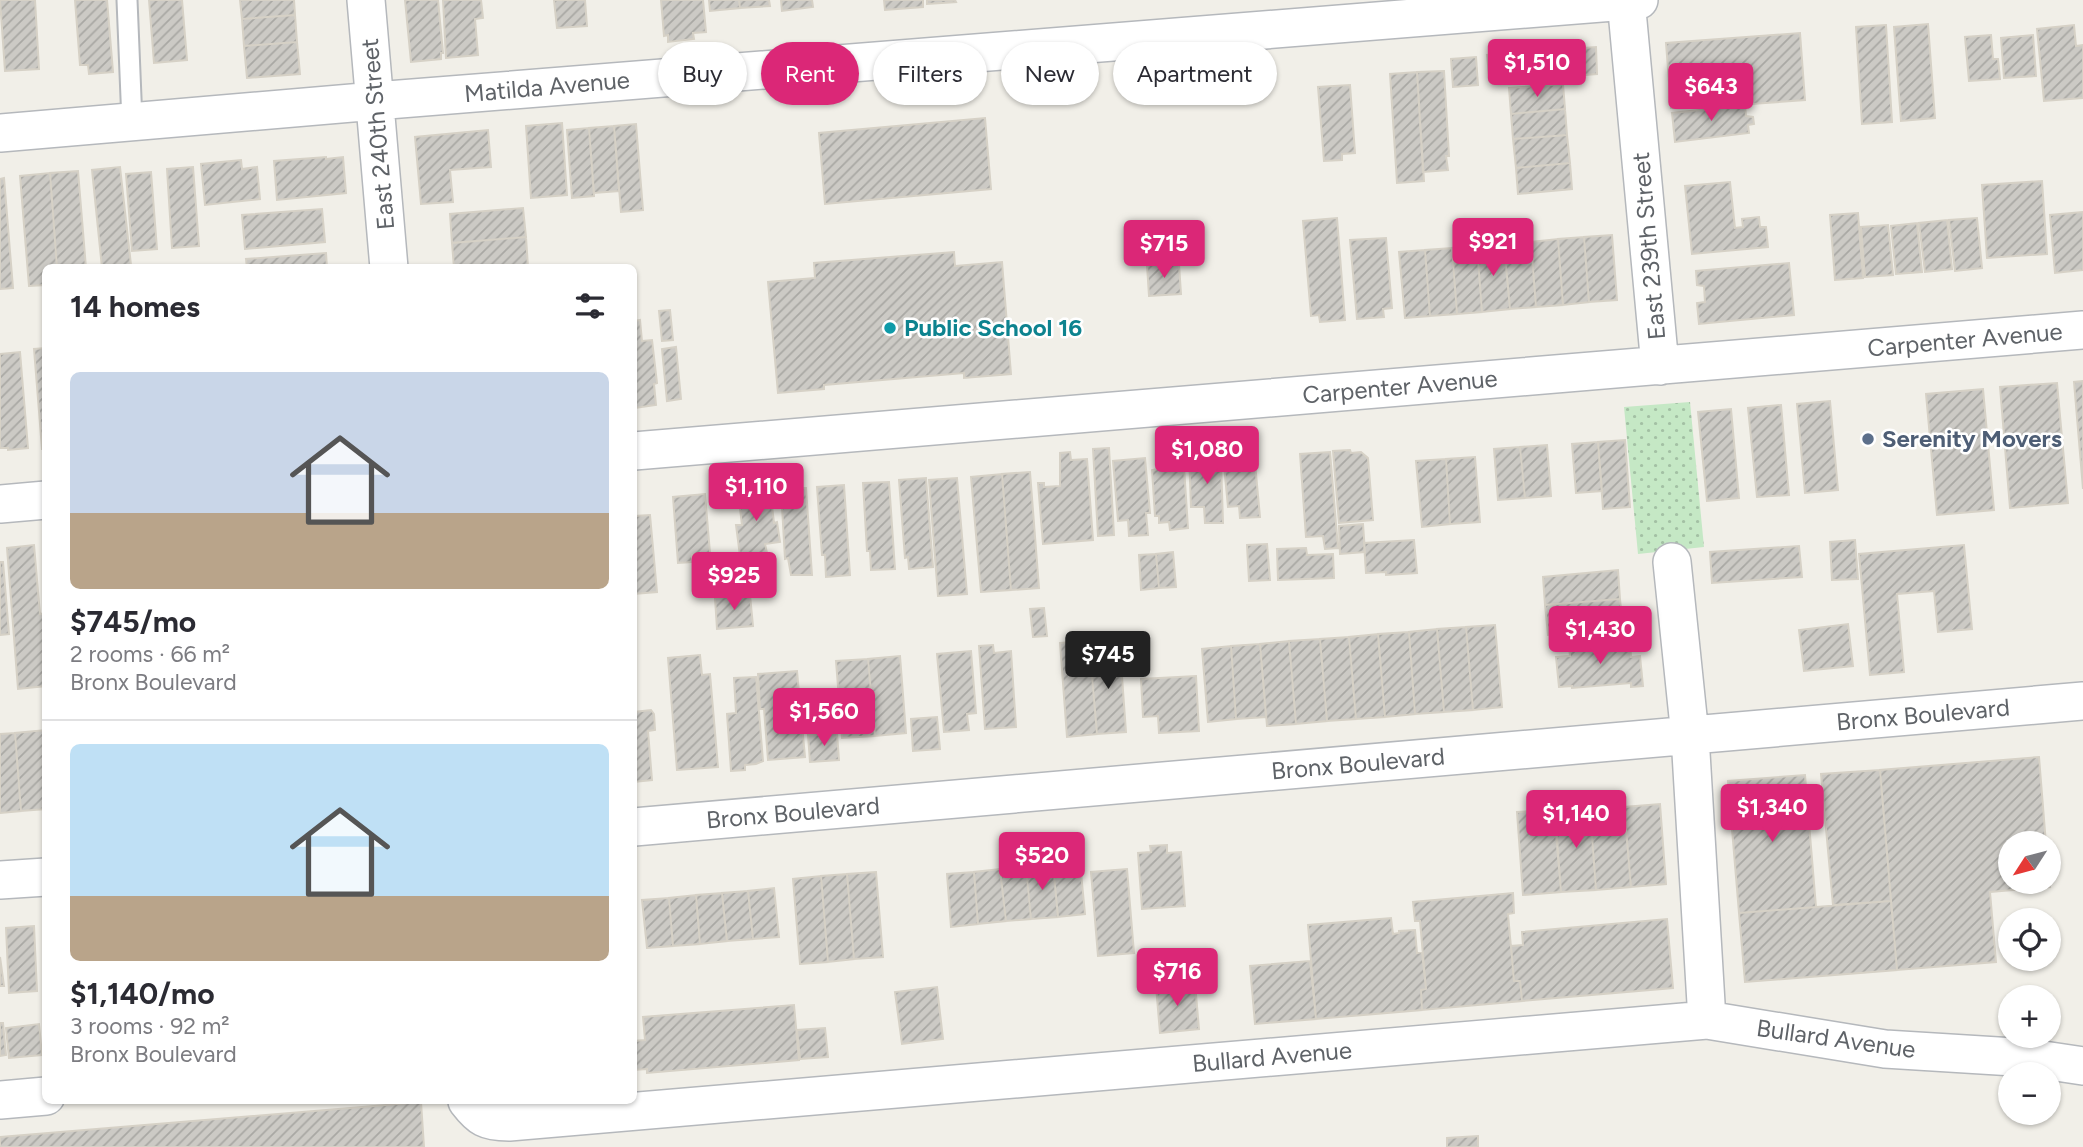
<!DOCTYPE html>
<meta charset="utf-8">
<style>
:root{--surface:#fff;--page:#f7f7f7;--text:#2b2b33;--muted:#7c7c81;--line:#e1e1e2;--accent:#db2777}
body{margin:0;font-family:Figtree,sans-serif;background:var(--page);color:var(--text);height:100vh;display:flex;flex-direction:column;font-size:26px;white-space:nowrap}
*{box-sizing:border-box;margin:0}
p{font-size:23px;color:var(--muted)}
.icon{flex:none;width:38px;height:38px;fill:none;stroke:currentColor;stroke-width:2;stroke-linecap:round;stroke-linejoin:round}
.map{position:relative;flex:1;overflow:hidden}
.sheet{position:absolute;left:42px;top:264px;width:595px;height:840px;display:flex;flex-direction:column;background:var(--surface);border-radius:10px;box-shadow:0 2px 5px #0004}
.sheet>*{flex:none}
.hud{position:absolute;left:658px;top:42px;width:665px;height:63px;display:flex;gap:14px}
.needle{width:46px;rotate:234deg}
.tools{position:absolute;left:1998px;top:831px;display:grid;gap:14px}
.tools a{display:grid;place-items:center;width:63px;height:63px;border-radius:50%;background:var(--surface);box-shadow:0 2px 5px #0004;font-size:35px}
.price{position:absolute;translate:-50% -60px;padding:0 16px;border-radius:7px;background:var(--accent);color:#fff;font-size:23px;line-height:46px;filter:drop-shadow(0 2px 4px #0008)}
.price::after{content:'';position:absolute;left:50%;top:42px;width:21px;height:16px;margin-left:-10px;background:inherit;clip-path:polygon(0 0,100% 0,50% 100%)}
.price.active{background:#222;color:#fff}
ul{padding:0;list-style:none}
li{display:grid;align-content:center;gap:14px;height:371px;padding:0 28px}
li+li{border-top:2px solid var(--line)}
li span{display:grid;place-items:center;height:217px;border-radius:10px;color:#555}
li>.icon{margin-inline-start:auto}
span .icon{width:126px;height:126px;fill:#fffc;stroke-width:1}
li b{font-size:30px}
h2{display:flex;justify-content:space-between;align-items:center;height:84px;padding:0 28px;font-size:30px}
.pill{padding:0 24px;border-radius:32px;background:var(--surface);box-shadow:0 2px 5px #0004;font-size:24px;line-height:63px}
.pill.active{background:var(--accent);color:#fff}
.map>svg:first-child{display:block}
.grass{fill:url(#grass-dots)}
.building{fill:url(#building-hatch);stroke:#d6d1c6;stroke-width:2}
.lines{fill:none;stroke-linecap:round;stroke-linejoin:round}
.service-casing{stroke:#b5b8bc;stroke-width:23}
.minor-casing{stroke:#b5b8bc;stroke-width:40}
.service{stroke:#fff;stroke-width:19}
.minor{stroke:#fff;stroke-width:37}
.culture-dot{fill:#0f9aa8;stroke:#fff;stroke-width:2.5}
.service-dot{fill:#5c6f8a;stroke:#fff;stroke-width:2.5}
.labels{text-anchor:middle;stroke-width:5;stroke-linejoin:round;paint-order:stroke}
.street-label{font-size:24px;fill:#5f6368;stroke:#fff}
.culture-label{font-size:24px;font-weight:bold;fill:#0d838f;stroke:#fff;text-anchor:start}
.service-label{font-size:24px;font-weight:bold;fill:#4e5e75;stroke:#fff;text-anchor:start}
</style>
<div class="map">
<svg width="2083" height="1147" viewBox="0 0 2083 1147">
<defs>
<pattern id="grass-dots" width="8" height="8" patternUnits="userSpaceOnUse" patternTransform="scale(1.75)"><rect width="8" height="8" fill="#c5e8c5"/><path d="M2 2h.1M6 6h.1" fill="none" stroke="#a3c0a4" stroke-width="1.8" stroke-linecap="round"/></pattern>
<pattern id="building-hatch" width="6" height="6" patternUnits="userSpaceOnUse" patternTransform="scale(1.75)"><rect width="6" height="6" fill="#cccac5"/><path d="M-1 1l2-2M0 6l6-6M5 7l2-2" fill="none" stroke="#a9a8a4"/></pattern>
</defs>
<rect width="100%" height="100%" fill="#f1efe8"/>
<path class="grass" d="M1690 402 1704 547 1638 554 1624 407Z"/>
<path class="building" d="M0 0H35L39 69 5 71Z
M75 0H107L113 72 89 74 88 65H80Z
M149 0H182L187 60 154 63Z
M240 0H294L295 15 242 19Z
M405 0H438L443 53H441V59L411 62Z
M443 0H481L483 18 475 19 478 55 446 58Z
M554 0H585L587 26 557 28Z
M661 0H703L706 32 693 33 694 39 668 42V35L664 36Z
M709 0H739L740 8 710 11Z
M739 0H769L770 6 740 8Z
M781 0H812L813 7 782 11Z
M884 0H923V7L885 10Z
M927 0H955L956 2 927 4Z
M295 15 297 42 244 46 242 19Z
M1928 24 1935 118 1901 121 1894 27Z
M1886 25 1892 122 1862 124 1856 27Z
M2074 25 2076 46 2083 45V98L2044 101 2037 29Z
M1800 33 1805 100 1752 104 1750 85 1719 87 1720 104 1671 108 1666 43Z
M1991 35 1993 59H1998L2000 79 1969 81 1965 37Z
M2033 35 2036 76 2004 78 2001 38Z
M297 42 300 74 247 78 244 46Z
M1596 47 1597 74 1491 82V75H1489L1487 55Z
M1476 57 1478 85 1453 87 1451 59Z
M1444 71 1449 156H1446L1448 170 1423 172 1417 72Z
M1417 72 1424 181 1397 183 1390 74Z
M1563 84 1565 109 1511 114 1509 88Z
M1350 85 1355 153 1342 154V160L1324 161 1318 87Z
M1745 105 1746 116 1753 117 1754 124 1748 125 1749 133 1675 142 1672 113Z
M1565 109 1567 135 1513 139 1511 114Z
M985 118 991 189 825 204 819 133Z
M562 123 567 195 531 198 526 126Z
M636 124 643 210 621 212 614 126Z
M614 126 619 191 594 193 589 128Z
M589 128 594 196 572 198 567 130Z
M488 130 491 167 450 170 453 202 421 204 415 137Z
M1567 135 1570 163 1516 168 1513 139Z
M326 157V159L343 157 346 193 277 200 274 161Z
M241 160 242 169 257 167 260 199 205 205 201 164Z
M1570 163 1572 189 1518 194 1516 168Z
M120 167 131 265 102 268 92 170Z
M193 167 199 246 172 248 167 169Z
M78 171 86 268H57L50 173Z
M151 172 157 249 132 251 126 174Z
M50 173 57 268H46V285L29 286 20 176Z
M4 178 13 288 0 289V179Z
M2042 181 2047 254 1987 258 1982 185Z
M1730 182 1735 228 1743 227 1742 219 1759 217 1760 227H1766L1768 247 1692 254 1685 186Z
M523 208 526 237 452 243 450 214Z
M322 209 325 242 245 249 242 215Z
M2083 212V270L2055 273 2050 215Z
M1858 213 1863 278 1835 280 1830 215Z
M1337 218 1345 320 1320 322 1319 315 1311 316 1303 221Z
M1977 218 1982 268 1955 271 1949 220Z
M1947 220 1952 269 1925 272 1919 223Z
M1917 223 1922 272 1896 274 1891 226Z
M1888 225 1893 275 1865 277 1861 227Z
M1612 235 1617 300 1589 302 1584 237Z
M526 237 528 267 454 268 452 243Z
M1584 237 1589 302 1563 305 1558 239Z
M1386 238 1392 308 1383 309 1384 317 1357 319 1350 240Z
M1558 239 1563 305 1536 307 1531 242Z
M1531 242 1536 307 1510 309 1504 244Z
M1504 244 1510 309 1482 312 1477 246Z
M1477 246 1482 312 1457 314 1452 248Z
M1452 248 1457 314 1430 316 1425 250Z
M1425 250 1430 316 1405 318 1399 252Z
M954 252 955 266 1002 262 1011 374 964 378V373L824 385V389L778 393 768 282 815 278 814 263Z
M326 253 327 268H247L246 259Z
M1789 263 1794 315 1699 324 1697 303 1705 302 1704 286 1697 285 1696 271Z
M1179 264 1181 294 1149 296 1147 265Z
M670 310 673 340 662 341 659 311Z
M640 320 642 341 652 340 657 383 654 384 656 405 634 408V321Z
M676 347 681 399 667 401 662 349Z
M46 348V449H42L34 349Z
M20 352 28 448 8 450V448H0V354Z
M2083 381V489L2074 382Z
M2057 383 2068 503 2010 508 2000 387Z
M1983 389 1994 510 1937 515 1926 394Z
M1830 401 1838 490 1805 493 1797 404Z
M1781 405 1789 495 1757 497 1748 408Z
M1731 409 1739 498 1707 501 1698 412Z
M1625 440 1630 507 1603 509 1598 442Z
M1598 442 1602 491 1576 493 1572 444Z
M1547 445 1551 496 1525 498 1520 447Z
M1520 447 1525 498 1498 500 1494 449Z
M1109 448 1114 535 1098 536 1093 449Z
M1350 450 1351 453 1361 452 1368 458 1373 520 1339 523 1333 451Z
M1070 452 1071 460 1087 459 1093 540 1043 544 1038 483H1044V487L1060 486V453Z
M1254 452 1260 517 1240 518 1239 506 1228 507 1223 455Z
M1330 452 1338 548 1325 549 1323 536 1306 537 1300 454Z
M1217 454V461H1221L1223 523H1205L1204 507H1191L1189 455Z
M1475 457 1480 522 1450 524 1446 459Z
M1145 458 1150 513H1146L1148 535 1129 536 1128 520 1118 521 1113 461Z
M1177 458 1178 468 1184 467 1188 528 1170 530 1169 522 1159 523V516H1155L1152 470 1158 469 1157 459Z
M1446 459 1450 524 1422 527 1416 461Z
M1030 472 1039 588 1011 590 1002 474Z
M1002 474 1011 590 981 592 971 477Z
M926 478 933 567 909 569 908 557 905 558 899 480Z
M957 478 967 594 938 596 929 480Z
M889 482 895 569 871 570 870 551H867L863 483Z
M844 485 850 575 826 577 825 555H822L817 487Z
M806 488 812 575H791L788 558 785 559 781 489Z
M767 489 768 498 774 503 772 506 774 523 777 522 780 542 765 544 767 553 740 556 736 525H742L738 492Z
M705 494 710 553 692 555V562L678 563 673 497Z
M650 515 657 592 634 594V516Z
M1363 524 1365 552 1340 554 1339 526Z
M1414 540 1417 573 1386 575V572L1366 573 1364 543Z
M1855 540 1858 579 1832 580 1830 542Z
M1267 544 1270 580 1249 581 1247 545Z
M34 545 40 614 46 613V686L18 689 7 548Z
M1964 545 1972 629 1938 632 1934 591 1897 594 1904 672 1870 675 1859 554Z
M1799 546 1802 577 1712 583 1710 552Z
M1306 548 1307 555 1333 554 1334 578 1278 580 1277 549Z
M1173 552 1176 587 1159 588 1156 554Z
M1156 554 1159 588 1141 590 1139 555Z
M0 562H3L9 634 0 635Z
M1618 570 1620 599 1545 605 1543 577Z
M750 595 753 626 717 629 715 598Z
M1620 599 1623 629 1548 635 1545 605Z
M1044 608 1047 636 1033 637 1030 609Z
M1848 624 1853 666 1804 671 1799 630Z
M1495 625 1502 707 1473 710 1466 627Z
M1466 627 1473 710 1444 712 1437 629Z
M1437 629 1444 712 1415 714 1409 632Z
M1409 632 1415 714 1385 717 1378 634Z
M1378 634 1385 717 1356 719 1349 637Z
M1349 637 1356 719 1327 721 1320 639Z
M1320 639 1327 721 1296 724 1289 641Z
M1085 641 1086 652H1090L1097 734 1067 737 1060 643Z
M1289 641 1296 724 1267 726 1260 644Z
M1630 642 1631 657 1640 656 1643 686 1631 687V683L1572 688V686L1559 687 1556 657 1570 656 1569 647Z
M1260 644 1266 717 1236 719 1231 646Z
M993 645 994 653 1011 651 1016 727 985 729 979 646Z
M1231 646 1236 719 1208 722 1202 649Z
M1120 649 1126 732 1097 734 1090 652Z
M971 651 976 713 967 714 969 730 944 732 937 654Z
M700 655 702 675 710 674 718 767 677 770 668 658Z
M900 656 906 733 875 736 868 659Z
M868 659 875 736 842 738 836 661Z
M797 671 805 757 768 760 764 709H760L758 674Z
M1196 676 1199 731 1159 733 1158 716 1143 717 1141 679Z
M756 677 763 761 756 764 745 765V770L731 771 727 714 736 713 734 678Z
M651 710 654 714 655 730 648 731 652 780 634 782V712Z
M937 717 940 749 913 751 911 719Z
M46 730V809L21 811 15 733Z
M15 733 21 811 0 813V734Z
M837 733 839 760 810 762 808 735Z
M2039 757 2046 844H2011V882H2049L2050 887 1990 892 1996 962 1897 970 1880 770Z
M1880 770 1891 901 1833 905 1821 774Z
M1805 775 1816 907 1739 913 1728 781Z
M1660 804 1666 884 1631 887 1624 807Z
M1624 805 1631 887 1596 890 1590 808Z
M1590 808 1596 890 1561 892 1555 811Z
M1554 810 1561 892 1523 895 1517 812Z
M1167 845V853L1181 852 1185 906 1142 909 1138 853 1151 852 1150 846Z
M1080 862 1085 914 1058 917 1053 864Z
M1053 864 1058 917 1031 919 1026 867Z
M1026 867 1031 919 1006 921 1000 869Z
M1000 869 1006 921 978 924 974 872Z
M1127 869 1134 953 1098 956 1091 872Z
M876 872 883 957 854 959 847 874Z
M974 872 978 924 951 927 947 874Z
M847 874 854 959 828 962 821 876Z
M821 876 828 962 800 964 793 879Z
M774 888 779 937 753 939 748 891Z
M748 891 753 939 727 941 722 893Z
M722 893 727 941 700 944 696 895Z
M1513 893 1514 913 1508 914 1514 981H1520L1522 1001 1422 1010 1421 990 1426 989 1420 921H1415L1413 902Z
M696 895 700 944 673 946 669 898Z
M669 898 673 946 647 948 642 900Z
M1891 901 1897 970 1745 982 1739 913Z
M1391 918 1393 934 1399 933V931L1415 930 1417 953 1422 952 1426 989 1421 990 1422 1010 1316 1019 1308 925Z
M1667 919 1673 988 1522 1001 1520 981H1514L1511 946 1523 945 1522 932Z
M34 926 37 991 9 993 6 928Z
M0 957 4 986H0Z
M1310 961 1316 1019 1255 1024 1250 966Z
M1195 983 1199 1029 1160 1033 1156 986Z
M937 987 943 1039 902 1044 895 992Z
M794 1005 799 1060 647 1073V1069L634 1070V1041L645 1040 643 1017Z
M0 1023H3L6 1055 0 1056Z
M39 1024 42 1055 9 1058 6 1028Z
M825 1028 828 1057 800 1059 797 1030Z
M421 1102 424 1147H0V1137Z
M1478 1136V1147H1447V1138Z"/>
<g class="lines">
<g class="service-casing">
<path id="service" d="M127 0 132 122"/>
</g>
<g class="minor-casing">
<path id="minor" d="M366 0 389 268
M1626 0 1660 366
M0 133 375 101 1639 0
M634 451 2083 330
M0 504 46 500
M1672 562 1690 736 1707 1020
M634 827 2083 701
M0 880 46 877
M0 1100 46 1096
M467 1101C480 1118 486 1122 509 1122L1707 1020 1885 1049 2030 1058 2083 1066"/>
</g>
<use href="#service" class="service"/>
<use href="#minor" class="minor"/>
</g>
<circle class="culture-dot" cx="890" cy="328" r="7"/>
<circle class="service-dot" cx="1868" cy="439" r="7"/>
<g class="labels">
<g class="street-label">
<text transform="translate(547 87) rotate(-5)" y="8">Matilda Avenue</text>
<text transform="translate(378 134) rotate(-95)" y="8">East 240th Street</text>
<text transform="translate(1649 246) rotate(-95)" y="8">East 239th Street</text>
<text transform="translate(1965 340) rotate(-5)" y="8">Carpenter Avenue</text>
<text transform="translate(1400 387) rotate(-5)" y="8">Carpenter Avenue</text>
<text transform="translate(1923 715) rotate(-5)" y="8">Bronx Boulevard</text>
<text transform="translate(1358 764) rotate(-5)" y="8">Bronx Boulevard</text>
<text transform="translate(793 813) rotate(-5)" y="8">Bronx Boulevard</text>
<text transform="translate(1836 1039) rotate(8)" y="8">Bullard Avenue</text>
<text transform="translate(1272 1057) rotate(-5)" y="8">Bullard Avenue</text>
</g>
<g class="culture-label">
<text x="904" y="336">Public School 16</text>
</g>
<g class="service-label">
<text x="1882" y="447">Serenity Movers</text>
</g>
</g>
</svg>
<div class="tools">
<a><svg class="needle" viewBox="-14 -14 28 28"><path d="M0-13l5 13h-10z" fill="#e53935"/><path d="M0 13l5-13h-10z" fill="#7c7c81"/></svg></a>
<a><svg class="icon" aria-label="locate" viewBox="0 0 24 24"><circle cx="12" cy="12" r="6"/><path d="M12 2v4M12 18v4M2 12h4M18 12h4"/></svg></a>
<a>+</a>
<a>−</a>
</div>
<b class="price" style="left:1537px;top:99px">$1,510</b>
<b class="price" style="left:1711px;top:123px">$643</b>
<b class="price" style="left:1493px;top:278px">$921</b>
<b class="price" style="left:1164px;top:280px">$715</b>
<b class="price" style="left:1207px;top:486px">$1,080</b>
<b class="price" style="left:756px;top:523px">$1,110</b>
<b class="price" style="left:734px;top:612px">$925</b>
<b class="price" style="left:1600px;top:666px">$1,430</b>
<b class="price active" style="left:1108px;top:691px">$745</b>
<b class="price" style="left:824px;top:748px">$1,560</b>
<b class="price" style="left:1772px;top:844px">$1,340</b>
<b class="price" style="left:1576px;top:850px">$1,140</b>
<b class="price" style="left:1042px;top:892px">$520</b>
<b class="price" style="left:1177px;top:1008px">$716</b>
<div class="hud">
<a class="pill">Buy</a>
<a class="pill active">Rent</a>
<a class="pill">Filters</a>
<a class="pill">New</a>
<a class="pill">Apartment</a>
</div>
<section class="sheet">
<h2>14 homes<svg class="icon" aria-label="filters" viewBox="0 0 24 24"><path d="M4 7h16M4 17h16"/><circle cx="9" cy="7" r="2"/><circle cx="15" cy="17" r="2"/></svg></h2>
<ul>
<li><span style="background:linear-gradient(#c9d6e8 65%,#b9a48a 0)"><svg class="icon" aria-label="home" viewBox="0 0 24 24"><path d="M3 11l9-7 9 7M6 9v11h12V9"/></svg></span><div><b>$745/mo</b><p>2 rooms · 66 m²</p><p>Bronx Boulevard</p></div></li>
<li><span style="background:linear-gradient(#bfe0f5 70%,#b9a48a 0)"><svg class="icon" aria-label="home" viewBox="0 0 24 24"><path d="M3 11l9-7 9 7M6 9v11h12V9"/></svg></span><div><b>$1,140/mo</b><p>3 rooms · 92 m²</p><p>Bronx Boulevard</p></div></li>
</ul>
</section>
</div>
